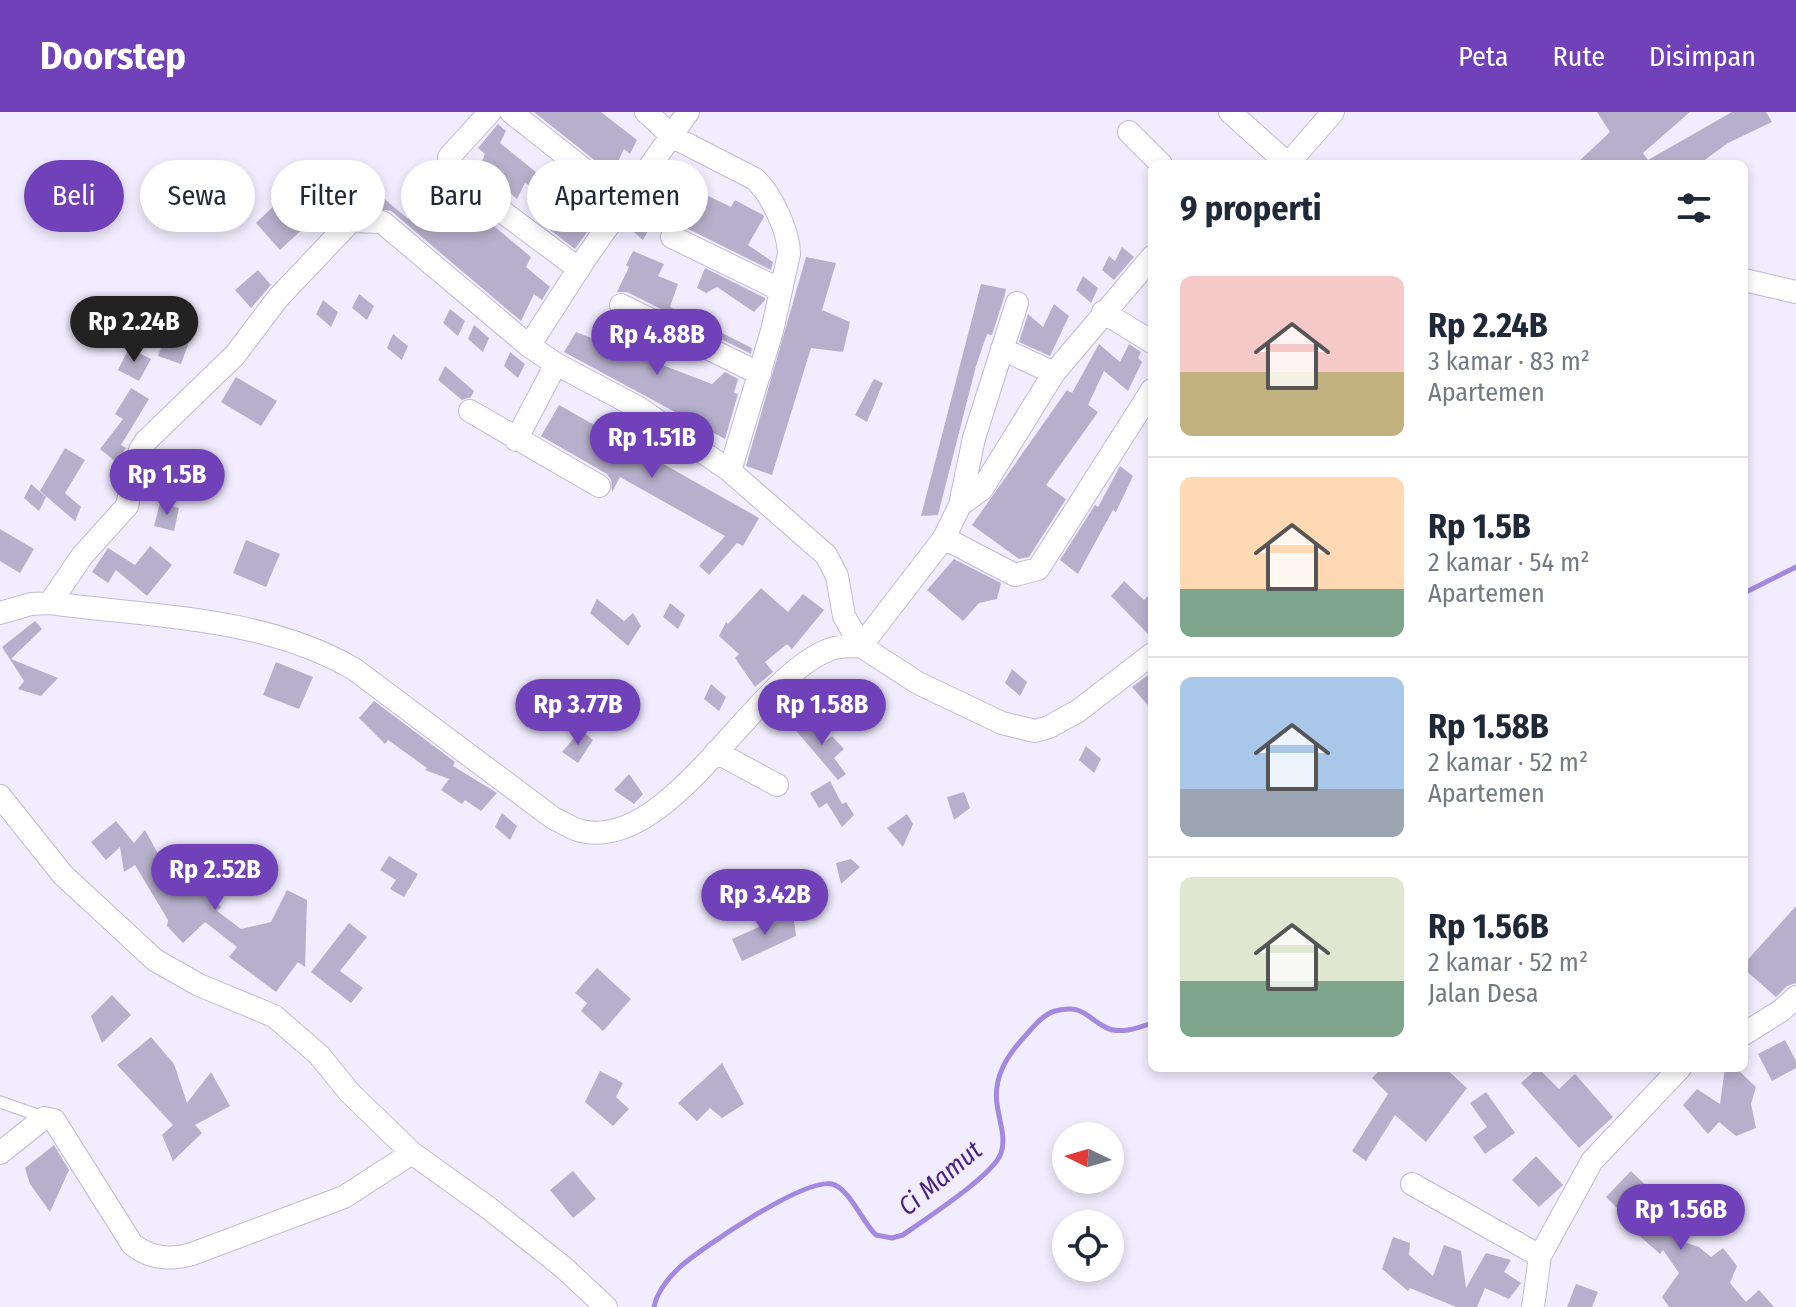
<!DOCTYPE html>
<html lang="id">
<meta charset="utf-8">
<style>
:root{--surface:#fff;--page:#f6f6f7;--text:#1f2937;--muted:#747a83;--line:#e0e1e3;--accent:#7041b9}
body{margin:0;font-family:"Fira Sans Condensed",sans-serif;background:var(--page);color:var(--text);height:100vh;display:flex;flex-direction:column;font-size:30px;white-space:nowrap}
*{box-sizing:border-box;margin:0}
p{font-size:26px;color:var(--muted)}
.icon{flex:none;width:44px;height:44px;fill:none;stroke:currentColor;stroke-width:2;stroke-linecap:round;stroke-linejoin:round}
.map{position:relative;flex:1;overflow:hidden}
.side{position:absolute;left:1148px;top:48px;width:600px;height:912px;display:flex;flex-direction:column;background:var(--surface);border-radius:12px;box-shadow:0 4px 12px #0003}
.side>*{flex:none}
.hud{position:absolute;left:24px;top:48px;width:760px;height:72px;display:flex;gap:16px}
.needle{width:52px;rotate:275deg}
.buttons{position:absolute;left:1052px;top:1010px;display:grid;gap:16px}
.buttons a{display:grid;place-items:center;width:72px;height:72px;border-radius:50%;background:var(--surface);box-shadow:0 4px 12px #0003;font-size:40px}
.price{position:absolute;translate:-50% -68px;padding:0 18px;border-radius:28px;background:var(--accent);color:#fff;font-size:26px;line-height:52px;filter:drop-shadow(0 2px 4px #0008)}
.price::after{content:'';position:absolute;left:50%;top:48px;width:24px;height:18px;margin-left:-12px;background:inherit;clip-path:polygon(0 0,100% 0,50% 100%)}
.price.active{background:#222;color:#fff}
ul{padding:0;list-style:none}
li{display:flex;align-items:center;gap:24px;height:200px;padding:0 32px}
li+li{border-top:2px solid var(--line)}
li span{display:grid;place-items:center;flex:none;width:224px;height:160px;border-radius:12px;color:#555}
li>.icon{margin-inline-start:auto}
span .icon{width:96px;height:96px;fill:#fffc;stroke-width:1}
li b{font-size:34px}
h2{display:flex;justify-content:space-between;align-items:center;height:96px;padding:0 32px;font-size:34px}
.pill{padding:0 28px;border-radius:36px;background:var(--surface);box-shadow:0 4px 12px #0003;font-size:28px;line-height:72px}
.pill.active{background:var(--accent);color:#fff}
header{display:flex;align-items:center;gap:48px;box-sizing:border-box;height:112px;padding:0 40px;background:var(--accent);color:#fff}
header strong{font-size:38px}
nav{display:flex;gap:44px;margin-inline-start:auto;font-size:28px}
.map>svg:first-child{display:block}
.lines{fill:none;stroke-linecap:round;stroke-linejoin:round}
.stream{stroke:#a489e0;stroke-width:5}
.building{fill:#b7b0cc}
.lane-casing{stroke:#c0b9d4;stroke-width:13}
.street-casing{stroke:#c0b9d4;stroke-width:24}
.lane{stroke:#fff;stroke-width:11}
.street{stroke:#fff;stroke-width:22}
.labels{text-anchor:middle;stroke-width:6;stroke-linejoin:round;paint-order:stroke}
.water-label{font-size:26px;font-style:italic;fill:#491e84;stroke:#f1edfe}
</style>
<header>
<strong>Doorstep</strong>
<nav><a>Peta</a><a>Rute</a><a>Disimpan</a></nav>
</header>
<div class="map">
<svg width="1796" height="1195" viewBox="0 0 1796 1195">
<rect width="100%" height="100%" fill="#f1edfe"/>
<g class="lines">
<path class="stream" d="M1744 481 1796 455
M654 1195C657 1180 669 1165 681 1154 703 1135 804 1066 832 1072 849 1076 863 1111 876 1123L892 1126 903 1123C925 1107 994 1063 1001 1041 1006 1027 1000 1011 998 998 991 967 1007 943 1027 922 1034 914 1044 902 1055 899 1083 892 1086 905 1105 915 1119 923 1138 916 1152 911"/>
</g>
<path class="building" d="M534 0H601L637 28 630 42 624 37 612 62Z
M1597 0H1690L1643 41 1648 48 1732 0H1766L1772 10 1728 31 1699 52H1576L1610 20Z
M498 12 506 19 500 31 563 82 567 75 582 88 574 104 589 117 575 137 548 116 557 96 530 74 525 71 517 87 494 68 491 74 476 63 485 42 478 36Z
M665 57 677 66 643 128 628 115 635 101 638 104Z
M439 76 458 92 461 87 496 112 495 115 531 145 526 155 550 175 542 188 534 182 521 209 391 99 371 96 366 91 373 77 408 107 423 77 434 87Z
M698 79 731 95 735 88 763 103 764 105 748 133 773 150 771 158 678 112H669Z
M282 86 307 113 280 138 256 111Z
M1122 135 1134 145 1114 168 1102 158 1109 144 1123 156 1115 149Z
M633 139 664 152 658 164 678 172 670 195 752 236 751 242 627 180H617L629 155 626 153Z
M806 145 836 151 822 198 850 210 843 240 811 236 772 363 746 354Z
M705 156 765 186V188L754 200 717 175 706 181 697 176Z
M258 158 271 173 251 196 235 178Z
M1083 164 1098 176 1091 191 1076 178Z
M981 172 1006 177 1004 186 992 223 987 222 976 254 938 403 921 404Z
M359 182 374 194 367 208 352 196Z
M323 188 338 200 331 215 316 202Z
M1054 192 1069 204 1050 244 1019 230 1028 202 1043 215Z
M450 197 465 209 458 224 443 211Z
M611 202 641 219 623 238 712 272 725 260 738 267 734 281 738 282 725 327 564 240 576 220 594 227Z
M169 213 192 222 181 252 158 244Z
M474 213 489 226 483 240 468 227Z
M393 222 408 234 402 248 387 236Z
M1099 232 1120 250 1129 232 1141 240 1138 246 1142 250 1128 279 1104 259 1088 293 1098 300 1046 373 1066 387 1029 445 1019 447 972 413 1067 278 1072 281Z
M129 236 151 247 139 269 118 258Z
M510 240 525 252 518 266 504 254Z
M445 254 474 279 471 285 462 288 438 268Z
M236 265 277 289 261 314 221 290Z
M874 267 883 271 867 310 855 303Z
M131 276 149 287 121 333 126 336 116 350 100 337 123 307 115 302Z
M559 293 759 406 743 434 737 431 709 463 699 454 725 424 620 365 612 380 611 368 607 362 541 324Z
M65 336 85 348 65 381 81 395 75 409 40 379Z
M1120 354 1133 364 1116 400 1113 398 1078 462 1060 448 1095 393 1098 395Z
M31 372 46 385 39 399 24 386Z
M160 391 179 396 174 419 154 414Z
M0 417 34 437 20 461 0 449Z
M246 428 280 442 266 475 233 461Z
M150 434 172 453 147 484 116 458 108 471 92 460 108 436 135 453Z
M954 447 1001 471 997 487 979 491 963 509 927 478Z
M1124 469 1144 488 1152 480V526L1111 484Z
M761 476 788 500 803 482 824 498 792 537 787 532 765 550 773 560 755 575 735 546 739 542 719 524 726 510 728 512Z
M597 487 624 509 633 501 641 514 628 534 590 501Z
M670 491 685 503 678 517 663 505Z
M35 509 42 517 11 547 58 566 41 584 18 577 24 569 2 535Z
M276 550 313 565 299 597 263 583Z
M1012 557 1027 570 1020 584 1005 571Z
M1152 560V598L1132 575Z
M711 572 726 585 719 599 704 587Z
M374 589 455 650 453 654 497 681 481 699 465 688 462 692 441 678 449 667 425 658 427 656 388 628 385 632 359 606Z
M802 604 823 631 832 624 844 637 834 646 846 662 838 668 793 615Z
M581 618 593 628 578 651 562 640Z
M1086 634 1101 647 1094 661 1079 648Z
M629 662 643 682 634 692 614 678Z
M830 669 842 692 846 690 854 703 842 715 827 691 819 696 810 681Z
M964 680 970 696 954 708 947 685Z
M502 701 517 714 510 728 495 715Z
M907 702 913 712 903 735 887 716Z
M116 709 134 731 145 718 167 758 172 755 194 776 199 771 221 795 217 799 241 817 271 810 287 778 307 788 305 855 298 850 276 880 229 845 237 835 205 810 183 831 167 814 168 808 135 753 124 760 120 735 106 748 91 730Z
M389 744 418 762 404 785 390 777 396 768 380 758Z
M851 747 860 755 841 772 836 751Z
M1796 794V871L1787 874 1776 885 1744 857V852Z
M793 800 796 824 742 849 732 827Z
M349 811 367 825 340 859 363 876 351 891 311 860Z
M597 856 631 887 603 919 581 899 587 891 575 881Z
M112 883 131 903 102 931 91 904Z
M151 925 174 952 187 991 211 960 230 994 195 1013 202 1021 173 1049 162 1023 173 1013 117 953Z
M1785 928 1796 949V956L1772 969 1758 942Z
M722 951 744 992 722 1006 710 996 697 1009 678 991Z
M1382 956H1445L1467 976 1426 1030 1395 1003 1366 1049 1352 1039 1388 982 1372 966Z
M1538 956 1559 977 1575 962 1613 1005 1579 1036 1521 971Z
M1725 956H1736L1756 975 1751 992 1756 1016 1736 1024 1719 1010 1708 1022 1683 993 1697 977 1720 992Z
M600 959 623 971 616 985 629 997 613 1014 585 990Z
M1486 980 1515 1021 1485 1042 1473 1025 1487 1015 1470 991Z
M54 1033 69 1058 50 1100 30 1072 25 1056Z
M1536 1044 1563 1073 1539 1095 1512 1068Z
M573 1059 596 1087 573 1106 550 1078Z
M1631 1059 1682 1109 1677 1128 1699 1135 1711 1145 1723 1136 1737 1154 1730 1171 1746 1190 1759 1178 1774 1195H1669L1662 1185 1679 1161 1663 1138 1660 1142 1634 1119 1637 1116 1606 1085Z
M1393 1125 1410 1131 1409 1143 1433 1164 1444 1133 1461 1139 1466 1176 1486 1141 1511 1148 1504 1160 1521 1171 1509 1187 1485 1176 1477 1195H1456L1410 1176 1408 1179 1382 1157Z
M1576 1172 1598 1180 1592 1195H1567Z"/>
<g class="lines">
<g class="lane-casing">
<path id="lane" d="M0 990 43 1005"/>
</g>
<g class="street-casing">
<path id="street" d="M490 0 449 45 453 63 579 157
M511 0 625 90
M646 0 673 25 755 67C771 82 789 119 789 142L772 219 730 359
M1230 0 1288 52
M1129 20 1161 52
M1288 52 1333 0
M672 125 781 178
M1744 168 1796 180
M621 193 760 262
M1103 200 1152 230
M529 234 585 147 688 0
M1002 237 1054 261
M470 299 599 374
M516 328 556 252
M960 393 982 377 1054 261 1152 145
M944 426 1015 463 1038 457 1152 278
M50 491 82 444 127 394 140 338 145 330 235 243 278 186 351 109 382 110 529 234 556 252 639 296 730 359 826 443 837 464 844 504 861 534 918 571 1002 611 1035 619 1049 615 1078 599 1152 542
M0 501 31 492 50 491C151 505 263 504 354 557L553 706C562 710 572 717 581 719 672 740 754 564 831 537 840 534 851 534 861 534L944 426 960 393 974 326 1017 191
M716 640 777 673
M0 684 63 763 155 848 199 873 274 904 319 943 350 981 412 1041 490 1097 563 1155 606 1195
M1744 922 1782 898 1796 885
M0 1041 44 1006 54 1008 132 1132C150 1147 171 1148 192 1142L344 1085 412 1041
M1412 1072 1540 1144
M1533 1195 1540 1144 1592 1049 1680 956"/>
</g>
<use href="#lane" class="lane"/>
<use href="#street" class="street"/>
</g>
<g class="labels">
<g class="water-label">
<text transform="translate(940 1066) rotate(-40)" y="9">Ci Mamut</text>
</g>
</g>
</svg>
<div class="buttons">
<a><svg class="needle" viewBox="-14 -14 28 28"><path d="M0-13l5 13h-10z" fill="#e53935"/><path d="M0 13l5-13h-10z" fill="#747a83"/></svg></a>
<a><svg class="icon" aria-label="locate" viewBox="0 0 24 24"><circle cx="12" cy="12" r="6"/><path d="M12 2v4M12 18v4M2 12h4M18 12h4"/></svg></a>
</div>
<b class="price active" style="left:134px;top:252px">Rp 2.24B</b>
<b class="price" style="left:657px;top:265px">Rp 4.88B</b>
<b class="price" style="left:652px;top:368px">Rp 1.51B</b>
<b class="price" style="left:167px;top:405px">Rp 1.5B</b>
<b class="price" style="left:578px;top:635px">Rp 3.77B</b>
<b class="price" style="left:822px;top:635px">Rp 1.58B</b>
<b class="price" style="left:215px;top:800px">Rp 2.52B</b>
<b class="price" style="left:765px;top:825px">Rp 3.42B</b>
<b class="price" style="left:1681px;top:1140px">Rp 1.56B</b>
<div class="hud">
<a class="pill active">Beli</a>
<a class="pill">Sewa</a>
<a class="pill">Filter</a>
<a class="pill">Baru</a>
<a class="pill">Apartemen</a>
</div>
<section class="side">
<h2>9 properti<svg class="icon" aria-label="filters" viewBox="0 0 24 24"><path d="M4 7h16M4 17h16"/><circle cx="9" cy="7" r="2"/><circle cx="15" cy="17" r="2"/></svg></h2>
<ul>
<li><span style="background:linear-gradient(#f6c9c9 60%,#c2b280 0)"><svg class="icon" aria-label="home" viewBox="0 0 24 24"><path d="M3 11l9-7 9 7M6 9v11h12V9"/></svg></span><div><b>Rp 2.24B</b><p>3 kamar · 83 m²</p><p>Apartemen</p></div></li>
<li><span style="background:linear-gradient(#ffd9b3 70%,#7fa58c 0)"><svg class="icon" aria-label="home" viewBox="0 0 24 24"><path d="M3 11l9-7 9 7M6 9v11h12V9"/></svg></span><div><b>Rp 1.5B</b><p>2 kamar · 54 m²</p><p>Apartemen</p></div></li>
<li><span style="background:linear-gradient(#a9c7e8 70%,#9aa5b1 0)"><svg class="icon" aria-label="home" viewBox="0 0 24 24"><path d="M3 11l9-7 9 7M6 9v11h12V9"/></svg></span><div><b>Rp 1.58B</b><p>2 kamar · 52 m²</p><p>Apartemen</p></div></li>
<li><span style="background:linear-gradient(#dfe7d0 65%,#7fa58c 0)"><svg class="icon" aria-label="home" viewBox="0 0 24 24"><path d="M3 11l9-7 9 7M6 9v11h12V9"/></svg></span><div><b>Rp 1.56B</b><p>2 kamar · 52 m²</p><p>Jalan Desa</p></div></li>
</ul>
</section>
</div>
